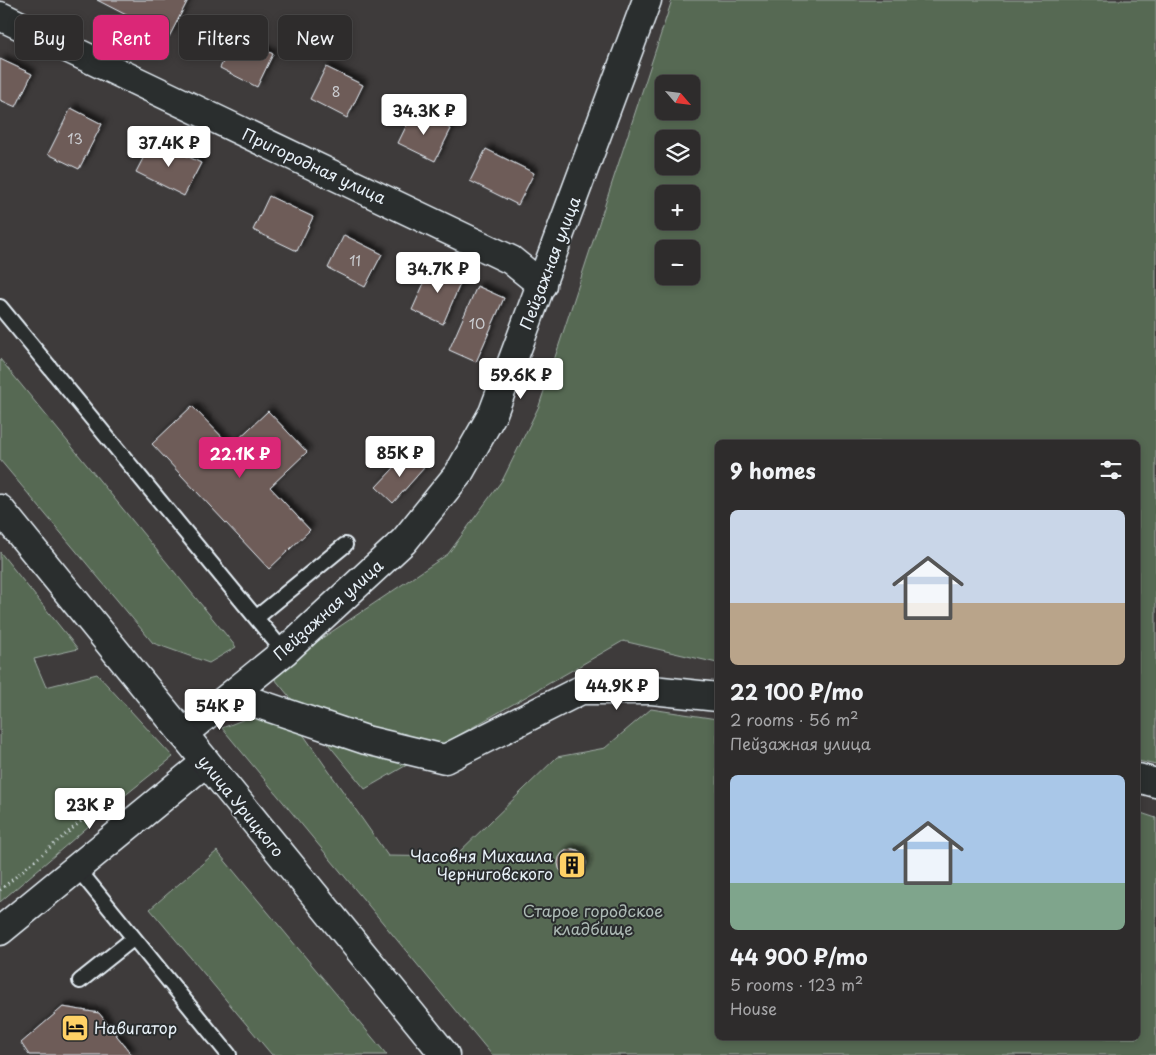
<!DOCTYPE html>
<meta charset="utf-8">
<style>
:root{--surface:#2e2c2c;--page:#363434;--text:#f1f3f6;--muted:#a7a7a9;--line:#494848;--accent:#db2777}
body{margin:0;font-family:"Playpen Sans",sans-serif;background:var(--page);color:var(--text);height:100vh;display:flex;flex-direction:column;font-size:19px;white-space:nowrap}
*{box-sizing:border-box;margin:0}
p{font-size:16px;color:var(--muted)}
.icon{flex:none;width:28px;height:28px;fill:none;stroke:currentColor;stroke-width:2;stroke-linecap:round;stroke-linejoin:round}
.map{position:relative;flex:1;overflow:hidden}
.sheet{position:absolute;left:715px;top:440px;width:425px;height:600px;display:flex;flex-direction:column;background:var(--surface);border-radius:8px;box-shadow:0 2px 8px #0003,0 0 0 1px var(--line)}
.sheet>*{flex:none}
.top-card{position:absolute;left:15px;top:15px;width:475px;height:45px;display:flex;gap:10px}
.needle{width:32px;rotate:118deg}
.tools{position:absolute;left:655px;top:75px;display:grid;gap:10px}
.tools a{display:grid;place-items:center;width:45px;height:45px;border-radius:8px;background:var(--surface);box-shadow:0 2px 8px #0003,0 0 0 1px var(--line);font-size:25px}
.price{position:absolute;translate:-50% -42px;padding:0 11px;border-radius:5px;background:#fff;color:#222;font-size:16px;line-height:32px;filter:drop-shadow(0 1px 2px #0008)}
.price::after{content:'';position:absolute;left:50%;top:30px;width:15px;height:11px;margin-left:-8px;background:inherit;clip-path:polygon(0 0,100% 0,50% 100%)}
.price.on{background:var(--accent);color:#fff}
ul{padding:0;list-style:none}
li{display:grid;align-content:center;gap:10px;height:265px;padding:0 15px}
li span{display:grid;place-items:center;height:155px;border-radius:8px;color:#555}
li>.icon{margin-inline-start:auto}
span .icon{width:90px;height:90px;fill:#fffc;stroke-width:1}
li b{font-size:21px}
h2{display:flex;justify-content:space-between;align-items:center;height:60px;padding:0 15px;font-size:21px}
.tag{padding:0 18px;border-radius:8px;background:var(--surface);box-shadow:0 2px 8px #0003,0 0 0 1px var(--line);font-size:18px;line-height:45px}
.tag.on{background:var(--accent);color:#fff}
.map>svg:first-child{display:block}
.green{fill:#576953;stroke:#a0ada6;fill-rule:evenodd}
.building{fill:#6e5b59;stroke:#e8f1f8;filter:url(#shadow)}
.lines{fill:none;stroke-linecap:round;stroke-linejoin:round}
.lane-casing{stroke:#e8f1f8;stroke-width:18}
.street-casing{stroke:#e8f1f8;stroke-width:31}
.secondary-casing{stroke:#e8f1f8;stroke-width:31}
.primary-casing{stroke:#e8f1f8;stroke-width:31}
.path{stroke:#e8f1f8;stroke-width:3;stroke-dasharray:1 4;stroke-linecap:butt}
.lane{stroke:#2a2d2e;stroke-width:14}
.street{stroke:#2a2d2e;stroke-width:28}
.secondary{stroke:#2a2d2e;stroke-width:28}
.primary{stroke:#2a2d2e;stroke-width:28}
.labels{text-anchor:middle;stroke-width:4;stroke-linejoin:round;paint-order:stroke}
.number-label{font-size:14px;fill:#caccd0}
.street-label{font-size:16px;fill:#e8f1f8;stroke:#2a2d2e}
.poi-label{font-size:16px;fill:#e8f1f8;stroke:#2a2d2e;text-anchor:end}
.park-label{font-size:16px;fill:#aebbb6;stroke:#2a2d2e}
</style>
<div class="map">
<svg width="1156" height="1055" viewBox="0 0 1156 1055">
<defs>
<filter id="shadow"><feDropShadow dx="4.5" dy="-4.5" stdDeviation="2.5" flood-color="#0009"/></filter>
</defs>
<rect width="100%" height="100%" fill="#3e3b3b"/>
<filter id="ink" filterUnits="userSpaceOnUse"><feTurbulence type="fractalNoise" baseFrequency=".02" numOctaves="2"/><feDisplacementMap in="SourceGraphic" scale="10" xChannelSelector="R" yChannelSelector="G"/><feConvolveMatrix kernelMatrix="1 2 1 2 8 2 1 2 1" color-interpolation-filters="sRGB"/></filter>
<g filter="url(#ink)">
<path class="green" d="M672 0H1156V765L1138 761V442H718L717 663 623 641 365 789 270 673 448 554 503 479 539 406ZM664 84H691V111H664ZM664 139H691V166H664ZM664 194H691V221H664ZM664 249H691V276H664Z
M0 359 236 647 209 663 153 643 0 460Z
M0 552 78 649 34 659 46 687 97 674 173 757 118 801 0 902Z
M651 709 717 719 718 1038H1138V812L1156 818V1055H492L222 728 255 715 298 727 388 856 454 857 557 757 605 748Z
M217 851 387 1055H272L150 909Z"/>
<path class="building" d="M97 0H188L169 37Z
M236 35 273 54 257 87 220 68Z
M0 59 32 74 16 107 0 100Z
M326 67 363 85 347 118 310 99Z
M71 108 102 124 79 169 48 154Z
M414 110 451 129 435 161 398 143Z
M153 139 201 163 184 196 136 172Z
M486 149 534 173 518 205 470 181Z
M269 196 313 217 297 251 253 230Z
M344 235 382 254 365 287 328 268Z
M433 263 463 277 443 324 412 310Z
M477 286 504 298 476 362 449 350Z
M192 406 231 446 268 411 307 452 270 487 310 530 269 569 152 444Z
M408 453 424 468 393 503 376 487Z
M558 863a14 14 0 1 1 28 0a14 14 0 1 1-28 0Z
M63 1007 99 1013 132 1055H29L21 1043Z"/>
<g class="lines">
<g class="lane-casing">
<path id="lane" d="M0 307 284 652
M256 618 345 545
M77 868 229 1055
M80 981 134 938"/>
</g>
<g class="street-casing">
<path id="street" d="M0 16 511 260 542 285
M232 695 366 740 445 759 581 690H652L718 697
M183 734 284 652 404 541 459 473 493 413 647 0
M1138 778 1156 783"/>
</g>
<g class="secondary-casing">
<path id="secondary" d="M0 931 206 762"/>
</g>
<g class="primary-casing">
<path id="primary" d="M0 509 445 1055"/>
</g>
<path class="path" d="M0 890 99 806"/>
<use href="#lane" class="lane"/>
<use href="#street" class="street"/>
<use href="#secondary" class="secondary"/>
<use href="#primary" class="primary"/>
</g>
</g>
<defs>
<g id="building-square" transform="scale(1.4375)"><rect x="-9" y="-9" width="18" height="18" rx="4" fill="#ffd166" stroke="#2a2d2e"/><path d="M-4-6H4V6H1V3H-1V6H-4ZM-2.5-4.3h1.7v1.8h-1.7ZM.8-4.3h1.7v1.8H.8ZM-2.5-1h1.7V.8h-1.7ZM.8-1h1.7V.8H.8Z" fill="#111"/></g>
<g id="hotel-square" transform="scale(1.4375)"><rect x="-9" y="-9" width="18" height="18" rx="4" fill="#ffd166" stroke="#2a2d2e"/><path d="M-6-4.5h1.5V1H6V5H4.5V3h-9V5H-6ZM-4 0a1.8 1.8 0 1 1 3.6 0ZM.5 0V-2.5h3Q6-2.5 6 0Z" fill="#111"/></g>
</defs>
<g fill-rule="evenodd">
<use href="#building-square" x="572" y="865"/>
<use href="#hotel-square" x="75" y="1028"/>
</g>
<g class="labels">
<g class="number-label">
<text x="336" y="97">8</text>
<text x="75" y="144">13</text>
<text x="355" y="266">11</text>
<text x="477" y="329">10</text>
</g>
<g class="street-label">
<text transform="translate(314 166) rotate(25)" y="6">Пригородная улица</text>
<text transform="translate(550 263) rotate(-69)" y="6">Пейзажная улица</text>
<text transform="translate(328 610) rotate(-42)" y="6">Пейзажная улица</text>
<text transform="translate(241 806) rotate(51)" y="6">улица Урицкого</text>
</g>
<g class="poi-label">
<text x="553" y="862">Часовня Михаила<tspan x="553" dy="18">Черниговского</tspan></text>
<text x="94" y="1034" text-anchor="start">Навигатор</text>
</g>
<g class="park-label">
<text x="593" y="917">Старое городское<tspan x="593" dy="18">кладбище</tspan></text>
</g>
</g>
</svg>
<div class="tools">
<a><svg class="needle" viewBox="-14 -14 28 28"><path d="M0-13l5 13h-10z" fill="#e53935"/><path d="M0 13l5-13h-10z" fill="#a7a7a9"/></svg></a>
<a><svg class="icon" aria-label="layers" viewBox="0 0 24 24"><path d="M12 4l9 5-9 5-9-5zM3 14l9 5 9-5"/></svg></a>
<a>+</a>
<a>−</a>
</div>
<b class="price" style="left:424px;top:136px">34.3K ₽</b>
<b class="price" style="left:169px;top:168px">37.4K ₽</b>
<b class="price" style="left:438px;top:294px">34.7K ₽</b>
<b class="price" style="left:521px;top:400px">59.6K ₽</b>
<b class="price" style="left:400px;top:478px">85K ₽</b>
<b class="price on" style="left:240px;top:479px">22.1K ₽</b>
<b class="price" style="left:617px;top:711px">44.9K ₽</b>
<b class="price" style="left:220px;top:731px">54K ₽</b>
<b class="price" style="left:90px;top:830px">23K ₽</b>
<div class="top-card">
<a class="tag">Buy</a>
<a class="tag on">Rent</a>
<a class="tag">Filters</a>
<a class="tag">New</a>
</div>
<section class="sheet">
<h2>9 homes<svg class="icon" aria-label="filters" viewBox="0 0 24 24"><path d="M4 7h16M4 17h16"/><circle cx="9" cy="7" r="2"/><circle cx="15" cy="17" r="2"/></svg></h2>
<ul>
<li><span style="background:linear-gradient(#c9d6e8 60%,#b9a48a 0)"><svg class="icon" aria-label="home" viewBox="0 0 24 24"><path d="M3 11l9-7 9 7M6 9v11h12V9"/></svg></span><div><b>22 100 ₽/mo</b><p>2 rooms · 56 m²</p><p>Пейзажная улица</p></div></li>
<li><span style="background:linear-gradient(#a9c7e8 70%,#7fa58c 0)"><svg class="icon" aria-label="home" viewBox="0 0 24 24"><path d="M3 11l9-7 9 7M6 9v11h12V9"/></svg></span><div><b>44 900 ₽/mo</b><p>5 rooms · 123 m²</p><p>House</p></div></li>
</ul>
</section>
</div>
